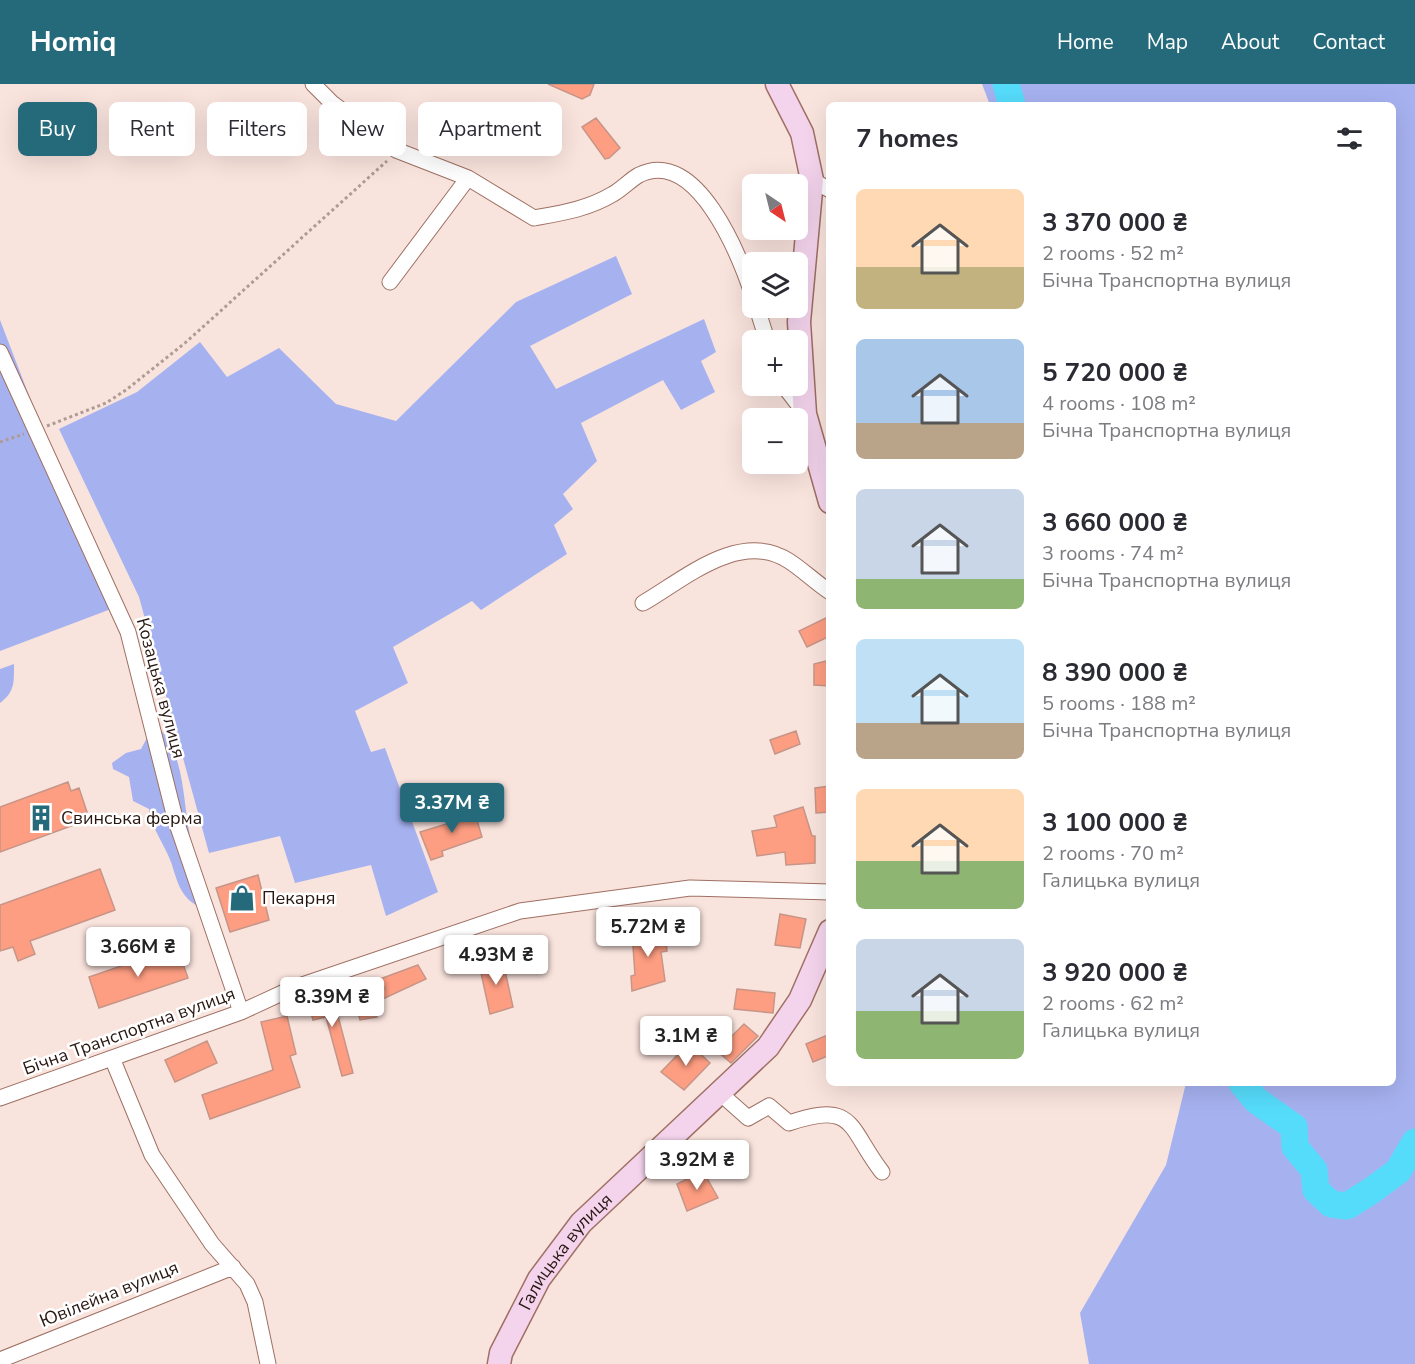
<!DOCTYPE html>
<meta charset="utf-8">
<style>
:root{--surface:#fff;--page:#f7f7f7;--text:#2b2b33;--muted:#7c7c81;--accent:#256a7a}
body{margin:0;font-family:"Nunito Sans",sans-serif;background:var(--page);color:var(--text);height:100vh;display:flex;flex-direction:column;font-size:22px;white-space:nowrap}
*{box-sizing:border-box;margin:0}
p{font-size:20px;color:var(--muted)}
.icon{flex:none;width:33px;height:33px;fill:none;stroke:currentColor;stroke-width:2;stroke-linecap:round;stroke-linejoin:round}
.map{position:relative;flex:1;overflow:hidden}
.side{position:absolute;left:826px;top:18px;width:570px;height:984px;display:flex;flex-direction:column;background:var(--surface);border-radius:9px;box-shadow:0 6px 24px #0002}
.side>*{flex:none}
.banner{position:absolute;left:18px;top:18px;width:570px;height:54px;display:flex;gap:12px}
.needle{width:39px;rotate:145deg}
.buttons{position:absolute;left:742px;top:90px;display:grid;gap:12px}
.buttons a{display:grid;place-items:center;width:66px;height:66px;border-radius:9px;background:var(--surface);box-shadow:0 6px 24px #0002;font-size:30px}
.price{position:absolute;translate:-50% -51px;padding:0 14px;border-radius:6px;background:#fff;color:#222;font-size:20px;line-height:39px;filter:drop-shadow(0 2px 3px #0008)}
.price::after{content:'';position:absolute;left:50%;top:36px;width:18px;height:14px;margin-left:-9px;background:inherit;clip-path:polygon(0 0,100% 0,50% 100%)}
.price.current{background:var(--accent);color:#fff}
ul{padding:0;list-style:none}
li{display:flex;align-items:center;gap:18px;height:150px;padding:0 30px}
li span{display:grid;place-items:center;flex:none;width:168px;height:120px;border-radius:9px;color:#555}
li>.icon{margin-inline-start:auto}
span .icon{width:72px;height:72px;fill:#fffc;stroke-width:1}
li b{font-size:26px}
h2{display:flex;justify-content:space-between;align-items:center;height:72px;padding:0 30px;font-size:26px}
.chip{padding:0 21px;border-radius:9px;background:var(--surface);box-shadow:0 6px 24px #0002;font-size:21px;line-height:54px}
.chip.current{background:var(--accent);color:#fff}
header{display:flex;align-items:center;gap:36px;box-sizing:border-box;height:84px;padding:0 30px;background:var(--accent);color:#fff}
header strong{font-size:28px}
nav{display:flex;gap:33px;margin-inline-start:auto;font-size:21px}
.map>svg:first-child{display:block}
.green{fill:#a6b2f0}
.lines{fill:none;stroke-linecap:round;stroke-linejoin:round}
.river{stroke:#56dcfb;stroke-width:27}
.building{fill:#fd9d82;stroke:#c79587;stroke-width:1.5}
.minor-casing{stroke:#9f7063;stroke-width:17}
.secondary-casing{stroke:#9f7063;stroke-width:25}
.path{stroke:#af9a94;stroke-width:3;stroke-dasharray:3 3;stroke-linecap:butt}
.minor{stroke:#fff;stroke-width:15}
.secondary{stroke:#f4d4ed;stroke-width:22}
.labels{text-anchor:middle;stroke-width:5;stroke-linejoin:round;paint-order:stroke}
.street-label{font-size:18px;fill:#291711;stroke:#fff}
.poi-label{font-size:18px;fill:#291711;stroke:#fff;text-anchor:start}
</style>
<header>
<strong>Homiq</strong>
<nav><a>Home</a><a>Map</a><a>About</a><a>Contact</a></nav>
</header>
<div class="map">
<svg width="1415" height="1280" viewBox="0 0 1415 1280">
<rect width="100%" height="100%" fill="#f9e3dd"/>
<path class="green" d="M982 0H1415V1280H1089L1080 1229 1166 1081 1186 999H1394V21H990Z
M616 172 632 210 530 262 556 305 704 235 716 268 701 277 715 308 681 326 663 296 581 339 597 377 563 410 573 425 554 441 567 470 481 526 472 517 393 563 408 599 355 627 371 668 385 664 438 808 386 832 371 781 295 799 280 752 209 769 139 513 59 345 137 308 200 258 227 293 279 264 336 320 396 337 516 218Z
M0 236 111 525 0 567Z
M14 580C14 598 15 608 0 619V585Z
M160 645C187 675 182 723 192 760 196 777 203 793 209 809L198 822C180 813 177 796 171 778 164 759 152 746 149 725L133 717 129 693 113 685 112 679 126 669 141 665 149 650Z"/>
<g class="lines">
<path class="river" d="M1006 0 1012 21
M1242 999 1256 1016 1294 1043 1295 1063 1314 1086 1316 1106 1331 1120 1347 1122 1371 1107 1398 1087 1415 1058"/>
</g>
<path class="building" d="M548 0H594L590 11 582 15Z
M596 34 620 64 609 74 605 75 582 43Z
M830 532V552L807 563 799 547Z
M830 576V602L814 601V580Z
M796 647 800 660 775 670 770 656Z
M68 698 71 707 79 704 87 728 80 730 82 738 0 768V723Z
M830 702V728L816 729 815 704Z
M803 723 812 752H815V779L786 781 785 768 757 772 752 747 777 743 774 732Z
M474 726 482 753 442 767 443 772 431 776 420 748 453 738 452 734Z
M100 785 115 826 30 857 35 870 18 877 13 863 0 867V821Z
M258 791 269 836 230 848 216 804Z
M780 830 806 835 800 864 775 861Z
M665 844 667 867 661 868 665 897 632 907 631 892 635 891 632 848Z
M177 863 188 894 99 924 89 893Z
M502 873 513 923 490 930 479 880Z
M418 881 426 895 374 919 377 933 360 936 354 911 385 905 380 895Z
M737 905 775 909 773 929 734 925Z
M332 909 353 989 342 992 326 933 313 936 307 916Z
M287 932 296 970 290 972 300 1003 210 1035 202 1011 273 986 261 938Z
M744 940 758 952 731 979 717 967Z
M830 950V971L813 978 806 960Z
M207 957 217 979 175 998 165 976Z
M689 959 710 979 684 1006 661 988Z
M703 1087 718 1114 687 1127 677 1100Z"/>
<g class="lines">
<g class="minor-casing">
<path id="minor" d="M313 0 332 19 396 66 468 94 534 134C562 129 588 125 613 110 622 105 630 96 639 91 697 62 740 173 753 212
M812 96 830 106
M390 198 468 94
M757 224 767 256
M0 268 128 548 175 734 241 928
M784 302 804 328
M643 519C683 496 740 445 789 477 803 486 815 498 830 508
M112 974 152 1071 212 1160 247 1200 255 1218 268 1280
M721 1010 748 1034 769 1022 789 1039C856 1016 848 1044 882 1088
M0 1014 241 928 293 904 520 827 690 804 830 808
M0 1276 233 1183"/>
</g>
<g class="secondary-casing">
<g id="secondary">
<path d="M777 0 802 49 812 96 799 238 805 330 830 418"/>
<path id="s1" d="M499 1280 501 1269 539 1195 581 1139 768 963 800 916 830 847"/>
</g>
</g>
<path class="path" d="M47 342 106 319 126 306 185 259 387 77
M0 358 24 350"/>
<use href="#minor" class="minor"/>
<use href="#secondary" class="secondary"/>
</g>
<defs>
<g id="building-bare" transform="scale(2.07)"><path d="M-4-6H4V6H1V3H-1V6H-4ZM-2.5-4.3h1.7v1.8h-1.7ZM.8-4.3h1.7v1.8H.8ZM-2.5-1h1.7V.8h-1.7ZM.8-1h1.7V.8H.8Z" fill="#256a7a" stroke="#fff" stroke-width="2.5" paint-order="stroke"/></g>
<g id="shop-bare" transform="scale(2.07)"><path d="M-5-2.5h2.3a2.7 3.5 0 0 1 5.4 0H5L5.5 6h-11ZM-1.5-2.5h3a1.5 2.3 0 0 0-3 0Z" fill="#256a7a" stroke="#fff" stroke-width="2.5" paint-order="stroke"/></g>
</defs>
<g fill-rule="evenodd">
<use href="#building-bare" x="41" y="734"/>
<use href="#shop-bare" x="242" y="814"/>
</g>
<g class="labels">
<g class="street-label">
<text transform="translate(161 604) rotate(75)" y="6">Козацька вулиця</text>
<text transform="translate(129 947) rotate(-20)" y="6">Бічна Транспортна вулиця</text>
<text dy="6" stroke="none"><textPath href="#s1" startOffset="132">Галицька вулиця</textPath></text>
<text transform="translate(109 1210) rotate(-22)" y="6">Ювілейна вулиця</text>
</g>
<g class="poi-label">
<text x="61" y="740">Свинська ферма</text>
<text x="262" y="820">Пекарня</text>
</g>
</g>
</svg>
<div class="buttons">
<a><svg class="needle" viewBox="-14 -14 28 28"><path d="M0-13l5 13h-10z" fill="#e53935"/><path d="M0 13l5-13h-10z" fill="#7c7c81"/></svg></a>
<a><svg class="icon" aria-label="layers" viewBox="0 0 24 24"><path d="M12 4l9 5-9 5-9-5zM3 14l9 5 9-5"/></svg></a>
<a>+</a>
<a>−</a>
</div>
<b class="price current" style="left:452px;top:750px">3.37M ₴</b>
<b class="price" style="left:648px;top:874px">5.72M ₴</b>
<b class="price" style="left:138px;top:894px">3.66M ₴</b>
<b class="price" style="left:496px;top:902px">4.93M ₴</b>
<b class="price" style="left:332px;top:944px">8.39M ₴</b>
<b class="price" style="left:686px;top:983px">3.1M ₴</b>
<b class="price" style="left:697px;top:1107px">3.92M ₴</b>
<div class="banner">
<a class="chip current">Buy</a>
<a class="chip">Rent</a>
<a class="chip">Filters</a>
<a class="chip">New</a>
<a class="chip">Apartment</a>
</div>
<section class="side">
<h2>7 homes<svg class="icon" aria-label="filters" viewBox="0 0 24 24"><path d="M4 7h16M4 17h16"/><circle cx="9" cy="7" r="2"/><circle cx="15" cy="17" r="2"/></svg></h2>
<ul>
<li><span style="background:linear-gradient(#ffd9b3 65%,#c2b280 0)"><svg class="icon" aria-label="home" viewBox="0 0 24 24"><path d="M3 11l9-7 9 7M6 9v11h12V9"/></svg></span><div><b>3 370 000 ₴</b><p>2 rooms · 52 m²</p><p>Бічна Транспортна вулиця</p></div></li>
<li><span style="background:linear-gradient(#a9c7e8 70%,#b9a48a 0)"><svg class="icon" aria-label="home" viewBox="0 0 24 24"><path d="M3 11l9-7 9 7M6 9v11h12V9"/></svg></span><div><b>5 720 000 ₴</b><p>4 rooms · 108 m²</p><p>Бічна Транспортна вулиця</p></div></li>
<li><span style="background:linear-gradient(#c9d6e8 75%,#8fb573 0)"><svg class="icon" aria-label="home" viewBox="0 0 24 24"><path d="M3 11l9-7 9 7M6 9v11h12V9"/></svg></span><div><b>3 660 000 ₴</b><p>3 rooms · 74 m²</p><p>Бічна Транспортна вулиця</p></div></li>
<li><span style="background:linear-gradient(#bfe0f5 70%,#b9a48a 0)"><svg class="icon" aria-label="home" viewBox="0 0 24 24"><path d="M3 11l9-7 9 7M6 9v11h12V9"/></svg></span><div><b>8 390 000 ₴</b><p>5 rooms · 188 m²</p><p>Бічна Транспортна вулиця</p></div></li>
<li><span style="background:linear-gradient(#ffd9b3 60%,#8fb573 0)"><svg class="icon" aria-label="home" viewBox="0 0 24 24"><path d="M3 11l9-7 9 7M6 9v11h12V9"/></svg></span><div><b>3 100 000 ₴</b><p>2 rooms · 70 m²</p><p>Галицька вулиця</p></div></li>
<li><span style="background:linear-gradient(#c9d6e8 60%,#8fb573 0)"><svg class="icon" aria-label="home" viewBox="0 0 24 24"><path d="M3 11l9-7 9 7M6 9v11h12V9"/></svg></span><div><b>3 920 000 ₴</b><p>2 rooms · 62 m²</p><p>Галицька вулиця</p></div></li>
</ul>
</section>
</div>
